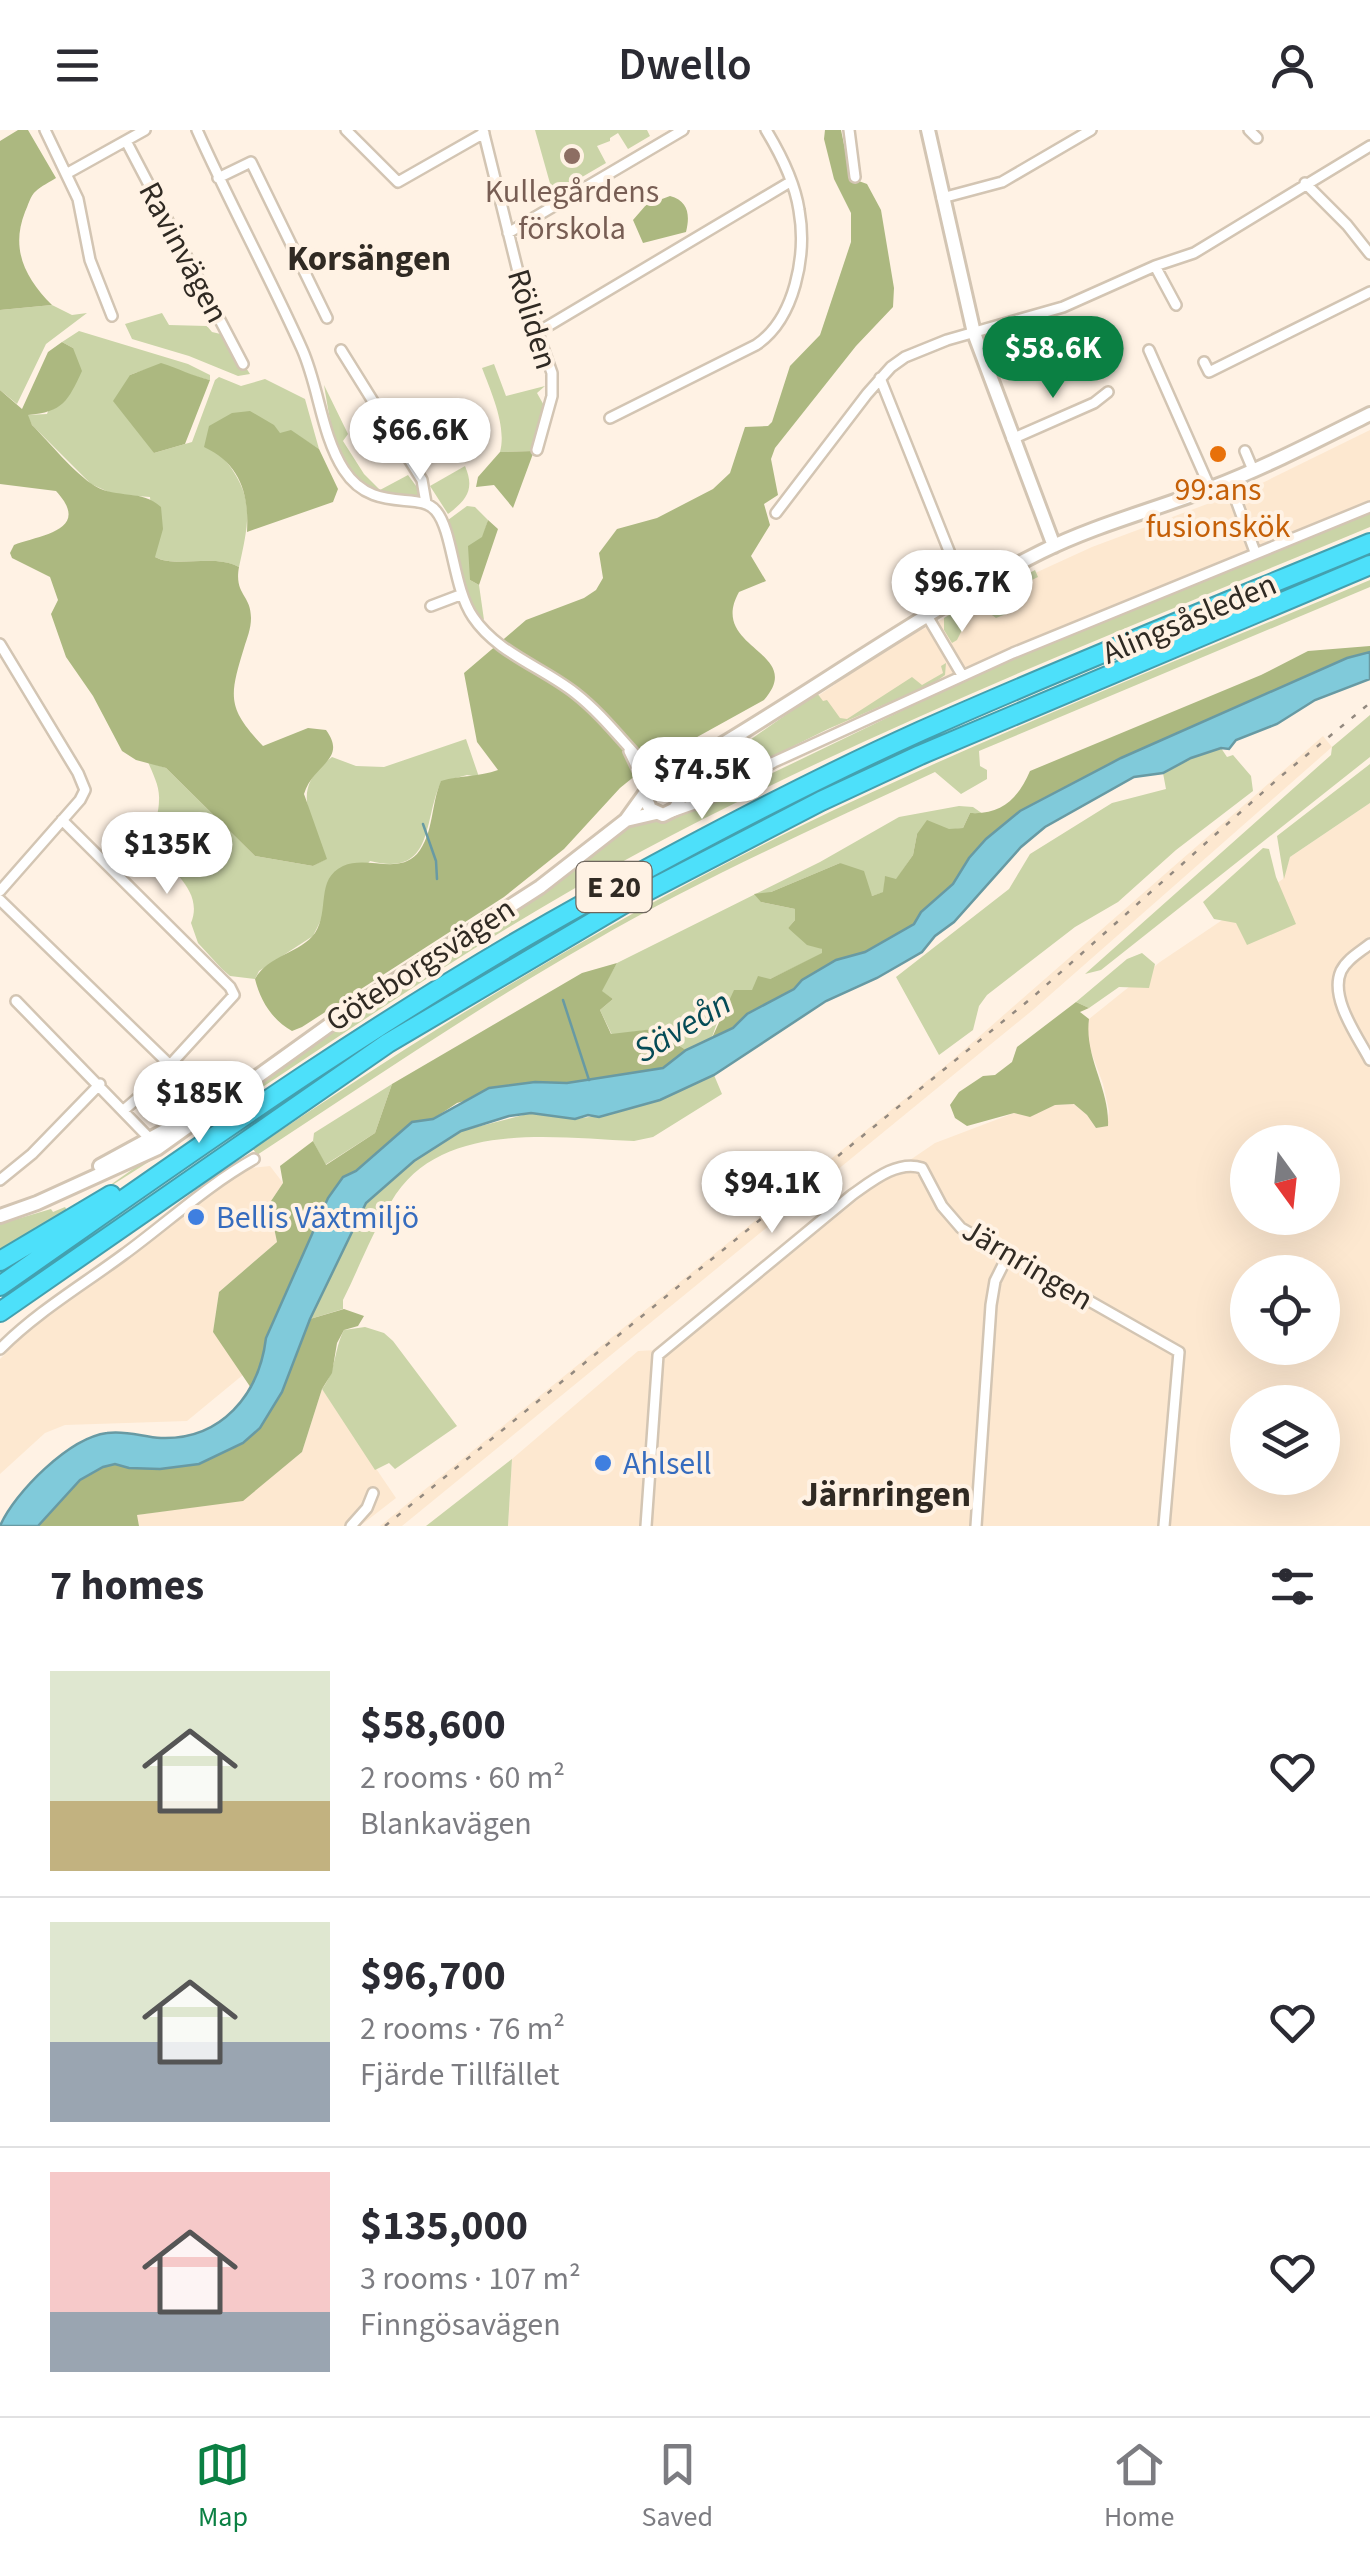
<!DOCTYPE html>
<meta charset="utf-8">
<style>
:root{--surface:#fff;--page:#f7f7f7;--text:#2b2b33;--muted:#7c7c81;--line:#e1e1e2;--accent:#0b8043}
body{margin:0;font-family:"Source Sans 3",sans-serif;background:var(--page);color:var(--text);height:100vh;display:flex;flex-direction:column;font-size:38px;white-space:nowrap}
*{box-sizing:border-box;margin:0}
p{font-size:32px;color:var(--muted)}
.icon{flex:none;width:55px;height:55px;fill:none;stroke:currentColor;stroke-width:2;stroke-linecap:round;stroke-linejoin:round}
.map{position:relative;height:1396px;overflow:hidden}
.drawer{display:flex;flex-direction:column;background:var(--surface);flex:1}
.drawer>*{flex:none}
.needle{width:65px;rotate:165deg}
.tools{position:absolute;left:1230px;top:995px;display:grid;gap:20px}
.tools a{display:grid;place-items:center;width:110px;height:110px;border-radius:50%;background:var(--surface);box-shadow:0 10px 40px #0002;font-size:50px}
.price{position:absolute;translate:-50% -85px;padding:0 22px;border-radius:35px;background:#fff;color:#222;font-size:32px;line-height:65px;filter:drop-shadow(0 2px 5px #0008)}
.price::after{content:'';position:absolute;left:50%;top:60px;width:30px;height:22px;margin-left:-15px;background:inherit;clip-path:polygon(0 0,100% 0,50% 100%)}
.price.active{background:var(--accent);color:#fff}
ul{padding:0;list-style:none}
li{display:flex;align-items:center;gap:30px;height:250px;padding:0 50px}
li+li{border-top:2px solid var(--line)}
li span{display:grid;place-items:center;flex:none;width:280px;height:200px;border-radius:0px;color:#555}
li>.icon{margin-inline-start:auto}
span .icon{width:120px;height:120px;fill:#fffc;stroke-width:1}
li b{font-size:42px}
h2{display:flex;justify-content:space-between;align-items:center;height:120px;padding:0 50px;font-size:42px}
header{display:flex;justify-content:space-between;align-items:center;height:130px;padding:0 50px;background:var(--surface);font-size:45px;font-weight:600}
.tabs{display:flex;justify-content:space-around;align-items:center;height:140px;border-top:2px solid var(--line);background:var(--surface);font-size:28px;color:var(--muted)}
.tabs a{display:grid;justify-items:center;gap:5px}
.tabs .active{color:var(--accent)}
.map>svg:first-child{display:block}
.built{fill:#fde8d0;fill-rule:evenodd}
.green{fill:#cad4a7}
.forest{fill:#acb880}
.water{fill:#80cada;stroke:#689aa3;stroke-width:2.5}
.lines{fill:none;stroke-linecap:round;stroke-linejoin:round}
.stream{stroke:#689aa3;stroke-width:2.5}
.street-casing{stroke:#d3c5b3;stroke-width:14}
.secondary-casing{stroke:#d3c5b3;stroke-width:18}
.highway-casing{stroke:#43a0af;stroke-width:22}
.street{stroke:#fff;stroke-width:9}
.secondary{stroke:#fff;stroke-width:12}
.highway{stroke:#4de0fa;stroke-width:18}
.rail{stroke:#93897f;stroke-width:2.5;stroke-dasharray:5 10;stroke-linecap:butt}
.education-dot{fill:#8d6e63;stroke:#fff2e4;stroke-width:4}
.food-dot{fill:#e8710a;stroke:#fff2e4;stroke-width:4}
.shop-dot{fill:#3f7fe0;stroke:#fff2e4;stroke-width:4}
.labels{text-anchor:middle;stroke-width:8;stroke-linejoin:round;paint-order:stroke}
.shield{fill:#fff2e4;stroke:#6e665d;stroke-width:2.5}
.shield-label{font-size:30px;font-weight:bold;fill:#302a23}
.education-label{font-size:32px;fill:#785e54;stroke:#fff2e4}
.street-label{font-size:32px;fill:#302a23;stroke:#fff2e4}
.food-label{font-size:32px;fill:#c56008;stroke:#fff2e4}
.shop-label{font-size:32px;fill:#366cbe;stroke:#fff2e4;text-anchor:start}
.neighbourhood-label{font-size:35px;font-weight:bold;fill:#302a23;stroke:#fff2e4}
.water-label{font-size:35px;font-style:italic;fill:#064b56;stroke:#fff2e4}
</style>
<header><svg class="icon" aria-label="menu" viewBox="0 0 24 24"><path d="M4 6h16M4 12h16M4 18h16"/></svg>Dwello<svg class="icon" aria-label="person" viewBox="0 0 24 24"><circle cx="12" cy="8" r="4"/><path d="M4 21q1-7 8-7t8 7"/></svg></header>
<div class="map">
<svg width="1370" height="1396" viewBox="0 0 1370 1396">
<rect width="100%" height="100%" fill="#fff2e4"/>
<path class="built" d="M1370 300V372L1060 499 836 598 815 568 894 514 1007 456 1092 417 1258 355Z
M1323 606 1332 617 1034 879 402 1396H380L950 932Z
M1370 673V1396H508L512 1329 638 1221 675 1219 888 1045 935 1013 1014 983 1030 986 1055 975 1074 974 1087 985 1096 998 1107 996 1109 981 1103 954 1086 908 1089 889 1160 832 1283 749 1290 727ZM1248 1012H1322V1088H1248ZM1248 1142H1322V1218H1248ZM1248 1272H1322V1348H1248Z
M270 1036 283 1053 269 1074 277 1112 219 1162 213 1202 244 1244 187 1291 65 1295 45 1303 0 1344V1229L39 1190 172 1089 243 1039Z
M322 1259 396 1368 360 1396H139L136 1385 243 1370 302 1322Z"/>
<path class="green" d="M535 0H647L650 6 628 19 618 3 610 8V11L597 16 606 33 553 64Z
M52 175 72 185 87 183 46 214 17 274 0 260V180Z
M162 183 169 195 207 196 212 202 225 205 250 244 238 246 189 226 132 209 125 194Z
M79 201 188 234 210 245V250C171 241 170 229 130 245L154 323 192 312 215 250 219 247 241 256 265 249 305 269 319 319 291 301 220 324C255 364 250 388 239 437 210 423 179 439 155 427L150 367 113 364 91 354 32 295 27 285 47 284 73 218 62 212Z
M494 234 506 266 545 256 537 263 546 279 534 321 500 322C507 296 491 262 482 238Z
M324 255 348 304 343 311 364 344 380 360 408 345 419 360 418 368C406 367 390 369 379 364 336 347 331 295 324 255Z
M465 336C475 359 467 370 448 384L430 356Z
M467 376 475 377 488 390 470 450 479 455 484 490C457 472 455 419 448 390Z
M1370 383V397C1125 499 876 596 642 721 418 840 219 997 0 1123V1094L51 1079 53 1082 65 1077 67 1080 96 1065 290 929 510 784 619 701 646 690 672 689 702 677 1009 529Z
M1035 440 1038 447 997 467 1006 484 996 488 981 477 964 485 966 492 957 510 952 513 944 500V488L949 485Z
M1370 450V457L979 621 980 636 987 640V649L961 664 935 642C819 696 703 748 592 812 477 878 368 952 257 1025L253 1019C431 899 614 786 807 693 991 604 1182 529 1370 450Z
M946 533 945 545 934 553 828 599 702 661H693L689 657C698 641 711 640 725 634 732 631 741 623 748 619L747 612 817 563 823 571 827 570 840 588 847 589 912 547 922 555 943 543 941 536Z
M1370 585V627L1101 840 1085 844 1331 625 1332 617Z
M466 609 479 647 467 645 441 652C423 689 435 748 370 731L324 784 313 806 259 841 255 849 230 846 222 839 198 813 191 793C204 760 170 743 157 717 150 701 159 687 159 670 160 657 153 644 148 632L166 638 255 726 313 736 326 729C312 686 288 660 332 627L356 636 384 637Z
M1221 618 1227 627 1233 625 1251 646 1253 661 1176 720 1118 772 1075 797 987 865 979 876 973 900 939 925 896 847 1009 759 1030 724 1112 673 1166 659 1163 643 1191 628Z
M1370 634V673L1290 727 1284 749 1277 706Z
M959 676 973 677 983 684 970 683 963 698 917 704 913 725 896 750 885 747 884 762 872 766 840 733 771 762 761 772 795 779V790L788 798 822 819V824L770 849 722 879 711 910 686 920 653 899 612 905 600 880 613 869 601 861 617 833 820 732 899 687Z
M1263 718 1269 719 1276 747 1296 794 1247 815 1236 793 1214 789 1203 772Z
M1142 823 1155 834 1149 858 1119 857 1089 878 1076 872 1127 829Z
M714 945 722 964 653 1007 634 1011C554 1008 439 989 391 1072 372 1103 359 1138 343 1170V1179L310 1189 366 1073 414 1031 461 1001 531 983 575 989 610 984 660 970Z
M392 954 375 1003 325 1035 313 1011 314 1003Z
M365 1197 384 1203 393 1211 457 1296 395 1339 389 1333 375 1340 322 1259C336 1242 334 1219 344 1200Z
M512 1329 508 1396H426Z"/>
<path class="forest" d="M18 0H28L56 48C50 52 41 56 36 61 30 66 28 76 25 82 10 120 26 149 52 175L0 180V11Z
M825 0H841L850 43 856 50 867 54 881 80 894 158 893 177 856 216 775 318 771 329 778 365 764 374 770 395 751 426 766 451 739 462C707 519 807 521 764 570L652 632 620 658 564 719 504 767 302 897 292 901C272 890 260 870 255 849 268 825 301 823 315 803 330 781 315 749 343 736 367 725 397 745 417 724 434 704 431 673 441 651 461 645 479 647 498 640L477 612 464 543 526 490 584 468 596 460 603 448 599 423 617 399 657 388 713 359 730 343 745 297 768 296 772 292 790 236 820 205 851 112V83L834 49 824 9Z
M670 66C689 71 690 86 686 102L643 113 633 90 646 75Z
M62 212 73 218 82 241C68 271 63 282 28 285L32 295C49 312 75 344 95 356 117 369 142 359 161 377L163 399 155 427C178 439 211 423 239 437 234 465 251 464 251 488 251 499 247 508 244 518 229 567 227 578 263 616L308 598 326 600C348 630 313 634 304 664L327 729 313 736 255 726 166 638 136 630 122 621 93 566 66 527 51 484 58 470 50 447 12 428 10 423 14 415C39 405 93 401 56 361L0 354V260L22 279 48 222Z
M161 233C178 238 192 246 210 250L185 314 154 323 113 271 130 245Z
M250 281 274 295 280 303 291 300 319 319 338 359 333 372 247 402C249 365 241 334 204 317L209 296 232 283Z
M534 321 513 378 494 355 476 357 478 347 500 322Z
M488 390 498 399 479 455 470 450 468 416 482 407Z
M1370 516V522L1347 529 1121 628 1020 681 986 709 968 730 953 754 921 782 914 794 864 822 836 830 802 850 794 859 747 884 733 898 711 910 734 860H752L758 846 770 849 822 823V819L807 815 788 798 795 790V779L761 772 754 764 771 762 840 733 864 741 872 766 883 762 885 746 896 749 913 725 917 704 927 690 949 699 963 698 970 683C1001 685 1018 669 1030 641L1261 545 1308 521Z
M617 833 602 861 613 869 600 880 611 904 653 899 686 920 663 938 567 953 535 952 457 973 433 989 412 992 356 1041 343 1047 328 1068 266 1208 264 1228 251 1258 213 1202 219 1162 277 1112 269 1074 283 1053 280 1036 313 1011 326 1035 375 1003 392 954 582 843Z
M1076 872 1089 878 1080 882 1089 889C1084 927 1110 959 1108 996L1096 998 1087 985 1074 974 1055 975 1030 987 1014 983 967 996 955 988 950 975 959 962 983 946 995 945 1012 932 1017 917Z
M344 1179 364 1186 358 1196 344 1200 337 1213 332 1243 322 1259 302 1322 243 1371 137 1385 139 1396H38L80 1350 102 1337 115 1334 129 1338 160 1339 199 1334 282 1262 310 1189Z"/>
<path class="water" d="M1370 522V549L1315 570 1277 594 1236 610 1229 619 1221 618 1191 628 1163 643 1134 647 1045 697 1021 717 954 792 935 806 922 822 877 848 826 871 714 945 660 970 599 987 588 985 575 989 531 983 509 986 461 1001 414 1031 366 1073 310 1189 282 1262 260 1298 243 1313 199 1334 160 1339 129 1338 115 1334 103 1337 80 1350 38 1396H0C15 1362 69 1308 107 1303 126 1300 143 1307 161 1308 221 1310 259 1265 266 1208L328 1068 343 1047 356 1041 412 992 433 989 489 958 535 952 567 953 663 938 686 920 733 898 747 884 794 859 802 850 836 830 865 822 914 794 921 782 953 754 969 728 986 709 1020 681 1121 628 1347 528Z"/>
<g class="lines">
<path class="stream" d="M423 694 436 731 437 749
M563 870 589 950"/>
<g class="street-casing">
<path id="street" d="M45 0 78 69 90 130 112 186
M197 0C230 74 269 145 302 219 319 257 321 304 344 340 373 385 420 360 436 381 453 401 453 458 473 487 497 523 542 537 575 563 607 588 630 622 660 650
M346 0 398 52 484 3
M483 0 522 158 552 243V266L537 320
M849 0 855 47
M1249 0 1257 8
M126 11 243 234
M66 44 145 0
M218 48 251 32 327 188
M1305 53 1347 95 1370 124
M942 68 1002 52 1091 0
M508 103 683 0
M1155 136 1176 175
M538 202 790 52
M341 220 422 350 426 373
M1149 220 1210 358
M1204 232 1209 242 1370 162
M880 248 965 461
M610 288 756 215C795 189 807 125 799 80 795 54 780 23 766 0
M1012 309 1094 273 1108 262
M1245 321 1253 340
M1229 351 1255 422
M776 383 867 264 891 237 905 227 947 210 1063 177 1155 136 1194 123 1370 16
M431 476 460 465
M926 484 962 545
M0 514 78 643 85 660 80 670 0 761
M629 621 647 659
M679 662 696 666 712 663
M672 682 706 670 774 632 1013 523 1370 377
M62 690 230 857 234 865 147 960 125 979
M0 770 170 935
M1370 814C1360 822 1347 829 1341 841 1329 868 1358 907 1370 930
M16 871 153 1012
M0 1050 32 1024 100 954
M0 1219C37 1182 81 1156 123 1125 167 1093 206 1056 254 1029
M351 1396 367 1378 373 1363
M646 1396 658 1225 852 1065C872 1051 897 1030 922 1038L942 1076 961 1098 1179 1222 1164 1396
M976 1396 991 1175 995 1151 1008 1125"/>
</g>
<g class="secondary-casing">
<path id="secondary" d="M928 0 974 203 1054 416
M663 649C791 578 909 488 1041 422 1095 395 1154 380 1211 358 1266 337 1318 310 1370 284
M678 659 706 629
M626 690 654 651 671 652C681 660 682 669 675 679L663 685 650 679 645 666
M100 1036 201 981
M0 1086 37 1073 158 1018 360 873 540 757 626 690 656 683"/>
</g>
<g class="highway-casing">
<path id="highway" d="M0 1131 111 1065
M0 1156C191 1022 381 886 585 773 695 712 806 653 921 601 1069 535 1220 475 1370 413
M0 1182 388 913 632 769 821 671 920 625 1370 435"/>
</g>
<use href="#street" class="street"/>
<use href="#secondary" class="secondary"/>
<use href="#highway" class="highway"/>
<path class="rail" d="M385 1396 1034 866 1280 647 1370 573"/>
</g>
<circle class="education-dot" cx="572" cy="26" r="10"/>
<circle class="food-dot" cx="1218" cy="324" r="10"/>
<g class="shop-dot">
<circle cx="196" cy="1087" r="10"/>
<circle cx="603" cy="1333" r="10"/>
</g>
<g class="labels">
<rect class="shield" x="576.5" y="732" width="75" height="50" rx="8"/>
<g class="shield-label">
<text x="614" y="767">E 20</text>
</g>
<g class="education-label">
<text x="572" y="72">Kullegårdens<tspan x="572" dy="37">förskola</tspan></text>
</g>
<g class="street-label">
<text transform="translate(184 122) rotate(62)" y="11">Ravinvägen</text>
<text transform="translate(533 189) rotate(73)" y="11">Röliden</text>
<text transform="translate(1189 488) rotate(-23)" y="11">Alingsåsleden</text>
<text transform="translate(420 834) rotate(-33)" y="11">Göteborgsvägen</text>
<text transform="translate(1028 1134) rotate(31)" y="11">Järnringen</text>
</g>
<g class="food-label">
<text x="1218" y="370">99:ans<tspan x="1218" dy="37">fusionskök</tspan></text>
</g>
<g class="shop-label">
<text x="216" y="1098">Bellis Växtmiljö</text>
<text x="623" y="1344">Ahlsell</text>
</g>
<g class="neighbourhood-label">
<text x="369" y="140">Korsängen</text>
<text x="886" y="1376">Järnringen</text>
</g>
<g class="water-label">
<text transform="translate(682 896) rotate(-31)" y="12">Säveån</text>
</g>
</g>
</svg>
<div class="tools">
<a><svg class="needle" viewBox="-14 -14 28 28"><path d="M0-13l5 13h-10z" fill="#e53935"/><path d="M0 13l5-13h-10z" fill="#7c7c81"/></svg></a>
<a><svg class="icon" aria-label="locate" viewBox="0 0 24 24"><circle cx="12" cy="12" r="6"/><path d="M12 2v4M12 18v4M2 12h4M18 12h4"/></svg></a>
<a><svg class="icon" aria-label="layers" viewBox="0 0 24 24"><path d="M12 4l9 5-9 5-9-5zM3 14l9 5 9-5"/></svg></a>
</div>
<b class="price active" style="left:1053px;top:271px">$58.6K</b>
<b class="price" style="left:420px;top:353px">$66.6K</b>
<b class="price" style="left:962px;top:505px">$96.7K</b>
<b class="price" style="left:702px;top:692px">$74.5K</b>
<b class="price" style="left:167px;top:767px">$135K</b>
<b class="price" style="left:199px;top:1016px">$185K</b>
<b class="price" style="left:772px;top:1106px">$94.1K</b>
</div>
<section class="drawer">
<h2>7 homes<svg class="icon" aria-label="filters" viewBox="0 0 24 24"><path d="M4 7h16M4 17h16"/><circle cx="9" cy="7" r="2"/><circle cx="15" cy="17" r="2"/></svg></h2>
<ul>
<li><span style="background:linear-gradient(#dfe7d0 65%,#c2b280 0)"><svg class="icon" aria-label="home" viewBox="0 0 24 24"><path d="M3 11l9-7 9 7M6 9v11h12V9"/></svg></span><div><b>$58,600</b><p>2 rooms · 60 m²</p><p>Blankavägen</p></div><svg class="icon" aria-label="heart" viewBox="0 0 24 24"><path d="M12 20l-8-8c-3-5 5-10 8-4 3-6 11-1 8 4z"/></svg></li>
<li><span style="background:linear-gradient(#dfe7d0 60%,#9aa5b1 0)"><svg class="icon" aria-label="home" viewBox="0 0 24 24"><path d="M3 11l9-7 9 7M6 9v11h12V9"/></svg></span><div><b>$96,700</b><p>2 rooms · 76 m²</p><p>Fjärde Tillfället</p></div><svg class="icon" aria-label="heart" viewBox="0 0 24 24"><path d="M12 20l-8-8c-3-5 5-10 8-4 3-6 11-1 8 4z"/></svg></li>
<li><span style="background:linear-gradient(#f6c9c9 70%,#9aa5b1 0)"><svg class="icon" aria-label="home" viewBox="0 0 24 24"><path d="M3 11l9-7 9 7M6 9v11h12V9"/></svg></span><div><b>$135,000</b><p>3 rooms · 107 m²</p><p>Finngösavägen</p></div><svg class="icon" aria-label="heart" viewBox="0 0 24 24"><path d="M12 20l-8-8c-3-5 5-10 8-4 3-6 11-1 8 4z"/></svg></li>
</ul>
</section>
<nav class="tabs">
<a class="active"><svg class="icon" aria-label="map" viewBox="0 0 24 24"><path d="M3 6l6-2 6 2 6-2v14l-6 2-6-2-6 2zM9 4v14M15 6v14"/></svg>Map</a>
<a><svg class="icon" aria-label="saved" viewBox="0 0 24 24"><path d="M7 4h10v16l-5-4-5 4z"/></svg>Saved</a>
<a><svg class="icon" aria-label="home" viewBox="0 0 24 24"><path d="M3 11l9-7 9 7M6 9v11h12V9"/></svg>Home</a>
</nav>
